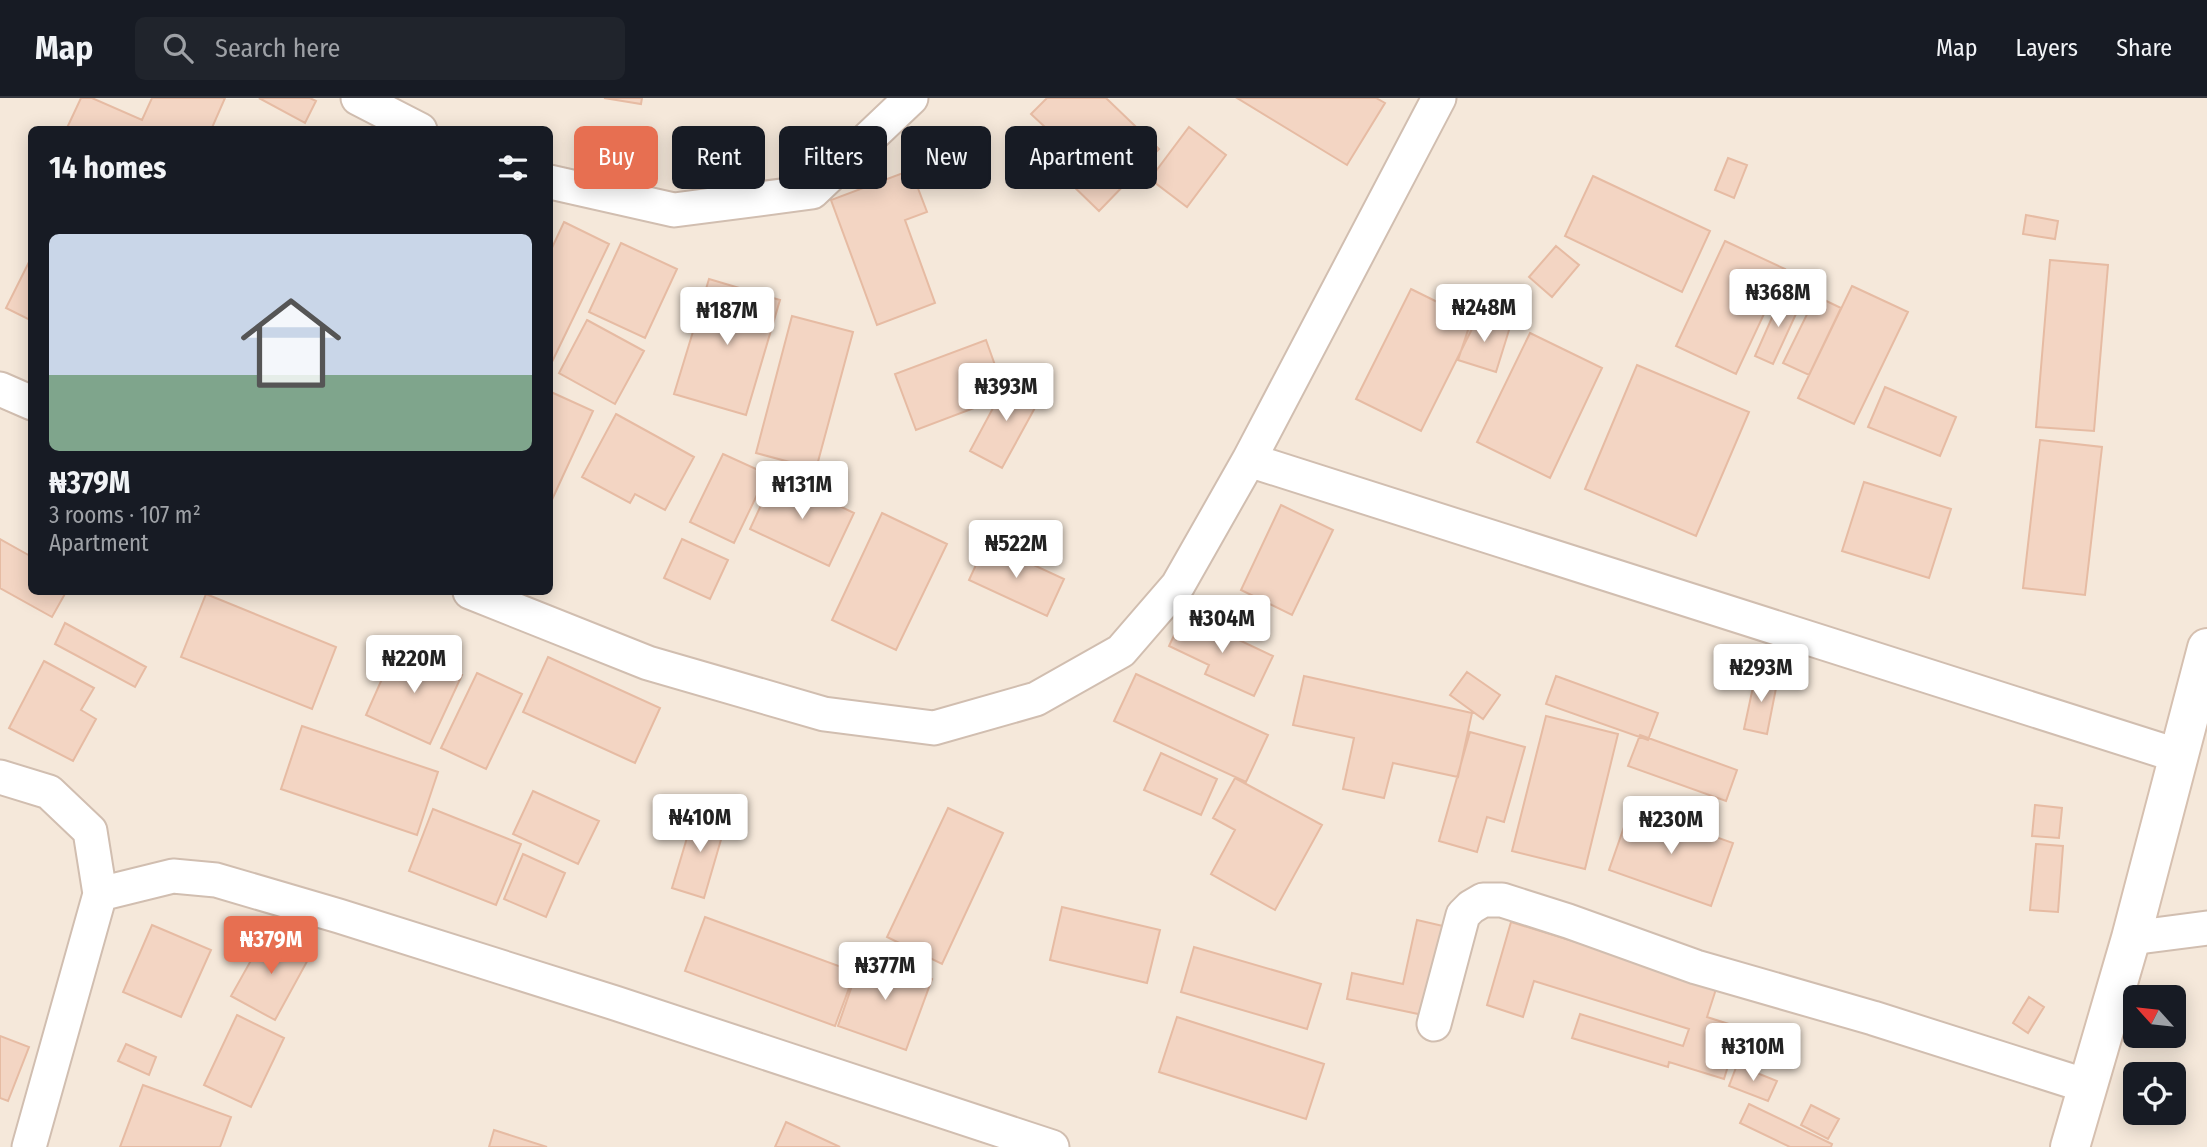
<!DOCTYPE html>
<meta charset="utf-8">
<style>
:root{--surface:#171b24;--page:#20242c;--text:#f1f3f6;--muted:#9ea1a6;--line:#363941;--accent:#e76f51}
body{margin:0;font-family:"Fira Sans Condensed",sans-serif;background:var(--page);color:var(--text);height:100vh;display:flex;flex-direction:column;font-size:26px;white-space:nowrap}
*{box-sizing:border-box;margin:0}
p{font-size:23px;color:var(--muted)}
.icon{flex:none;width:38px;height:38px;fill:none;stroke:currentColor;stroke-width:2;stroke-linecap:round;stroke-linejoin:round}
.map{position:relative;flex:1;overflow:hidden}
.sheet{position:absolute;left:28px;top:28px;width:525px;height:469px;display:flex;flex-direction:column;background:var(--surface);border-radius:10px;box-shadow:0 4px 18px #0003}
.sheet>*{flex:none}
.top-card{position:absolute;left:574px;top:28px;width:665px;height:63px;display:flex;gap:14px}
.needle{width:46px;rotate:297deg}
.fabs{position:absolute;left:2123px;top:887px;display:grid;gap:14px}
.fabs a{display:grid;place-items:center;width:63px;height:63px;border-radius:10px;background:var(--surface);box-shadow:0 4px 18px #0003;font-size:35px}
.price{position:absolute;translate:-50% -60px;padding:0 16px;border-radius:7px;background:#fff;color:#222;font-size:23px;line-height:46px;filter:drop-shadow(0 2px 4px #0008)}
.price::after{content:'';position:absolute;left:50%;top:42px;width:21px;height:16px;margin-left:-10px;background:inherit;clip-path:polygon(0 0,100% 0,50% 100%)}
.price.selected{background:var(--accent);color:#fff}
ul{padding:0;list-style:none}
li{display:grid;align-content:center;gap:14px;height:371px;padding:0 21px}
li span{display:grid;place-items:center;height:217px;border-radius:10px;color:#555}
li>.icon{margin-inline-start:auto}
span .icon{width:126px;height:126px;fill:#fffc;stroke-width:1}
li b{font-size:30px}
h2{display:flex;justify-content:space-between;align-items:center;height:84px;padding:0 21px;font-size:30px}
.tag{padding:0 24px;border-radius:10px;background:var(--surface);box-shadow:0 4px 18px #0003;font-size:24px;line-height:63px}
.tag.selected{background:var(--accent);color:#fff}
header{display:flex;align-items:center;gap:42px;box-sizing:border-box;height:98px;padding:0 35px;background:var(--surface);border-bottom:2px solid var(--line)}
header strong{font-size:33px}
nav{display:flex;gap:38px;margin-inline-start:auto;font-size:24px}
.search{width:490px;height:63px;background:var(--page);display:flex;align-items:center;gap:18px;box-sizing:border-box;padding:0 24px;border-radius:10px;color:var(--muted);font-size:26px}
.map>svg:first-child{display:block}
.residential{fill:#f5e8da;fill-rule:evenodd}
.building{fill:#f3d5c3;stroke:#e6bba3;stroke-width:2}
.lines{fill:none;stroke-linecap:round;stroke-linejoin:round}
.street-casing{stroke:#d1beb0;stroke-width:37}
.secondary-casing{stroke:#d6c0b0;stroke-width:42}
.street{stroke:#fff;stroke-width:33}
.secondary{stroke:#fff;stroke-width:38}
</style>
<header>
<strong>Map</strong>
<div class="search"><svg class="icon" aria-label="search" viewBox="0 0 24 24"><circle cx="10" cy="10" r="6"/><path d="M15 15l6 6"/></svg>Search here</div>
<nav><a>Map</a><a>Layers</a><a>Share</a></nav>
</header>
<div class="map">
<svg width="2207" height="1049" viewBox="0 0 2207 1049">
<rect width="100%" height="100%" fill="#fdf6ec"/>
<path class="residential" d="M0 0H2207V1049H0ZM32 32H550V494H32ZM2135 900H2174V938H2135ZM2135 976H2174V1015H2135Z"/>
<path class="building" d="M81 0H92L142 22 152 0H225L211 32H66Z
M259 0H310L316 3 305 25Z
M604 0H642L641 6Z
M1047 0H1106L1159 51 1099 113 1030 46 1046 30 1031 16Z
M1237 0H1376L1385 5 1347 67Z
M1189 29 1226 57 1187 109 1150 81Z
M1728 60 1747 67 1734 100 1715 92Z
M911 72 927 114 905 122 935 205 877 227 831 102Z
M1593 78 1710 133 1682 194 1565 138Z
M2026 117 2058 123 2055 141 2023 136Z
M564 124 609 146 550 268V154Z
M1725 143 1785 171 1736 276 1676 248Z
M621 145 677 171 645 240 589 214Z
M1556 148 1579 167 1552 199 1529 179Z
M32 158V223L6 210Z
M2050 162 2108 167 2094 333 2036 329Z
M709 181 780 202 746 317 674 296Z
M1852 188 1908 214 1854 326 1798 300Z
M1411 191 1476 223 1421 333 1356 301Z
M1782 197 1801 205 1773 266 1755 258Z
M1816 198 1841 210 1809 277 1783 265Z
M1473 217 1510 229 1496 274 1458 262Z
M792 218 853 234 816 371 756 355Z
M587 222 644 253 615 306 559 275Z
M1530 235 1602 270 1550 380 1477 344Z
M986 242 1006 298 916 332 895 276Z
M1637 267 1749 314 1696 438 1585 391Z
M1009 280 1042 297 1002 370 970 353Z
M1885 289 1956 319 1940 358 1868 329Z
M551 294 593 313 550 406V296Z
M616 316 694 359 665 412 635 396 630 405 582 379Z
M2040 342 2102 349 2085 497 2023 490Z
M723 356 767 376 734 445 690 424Z
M775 377 854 415 829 468 750 431Z
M1864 384 1951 411 1929 480 1842 453Z
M1281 407 1333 432 1292 517 1241 492Z
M882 415 947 446 896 552 832 522Z
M0 441 32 459V494H66L52 519 0 490Z
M682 441 728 462 710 501 664 480Z
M986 445 1064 481 1047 518 969 482Z
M206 496 336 549 312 611 181 559Z
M1184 516 1273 558 1254 598 1205 576 1209 567 1169 548Z
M65 525 146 569 135 589 55 546Z
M397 547 462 577 430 646 366 617Z
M548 559 660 610 635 665 523 614Z
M44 563 94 590 81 612 96 621 73 663 9 630Z
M1467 574 1500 597 1483 621 1450 597Z
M477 575 522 596 486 671 441 650Z
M1756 575 1778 580 1767 636 1744 631Z
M1136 576 1268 637 1246 684 1114 623Z
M1304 578 1472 615 1458 679 1393 665 1384 700 1343 691 1354 640 1293 627Z
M1556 578 1658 615 1648 642 1546 606Z
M1546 618 1618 636 1585 771 1512 753Z
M302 628 438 674 417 737 281 691Z
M1470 634 1525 649 1504 724 1487 719 1477 754 1439 743Z
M1640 637 1737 672 1726 703 1628 668Z
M1161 655 1217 681 1201 717 1144 692Z
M1235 680 1322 727 1275 812 1211 776 1235 732 1213 720Z
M533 693 599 723 578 766 513 736Z
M2035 707 2062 710 2059 740 2032 738Z
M1631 709 1733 745 1711 808 1609 772Z
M948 710 1003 735 942 866 887 839Z
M433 711 521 746 496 807 409 773Z
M695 713 727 721 704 800 672 790Z
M2036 746 2063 748 2058 814 2030 812Z
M523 756 565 775 546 819 504 801Z
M1062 809 1160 832 1147 885 1050 862Z
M705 819 855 874 835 928 685 873Z
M1417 822 1443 828 1423 917 1347 901 1352 875 1403 886Z
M1511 824 1717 888 1707 919 1763 937 1755 963 1732 955 1724 981 1669 964 1668 969 1572 940 1580 916 1683 948 1689 931 1534 883 1523 919 1487 907Z
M152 827 211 852 181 919 123 894Z
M267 834 310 858 275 922 231 898Z
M1194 849 1321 886 1307 931 1181 894Z
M863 856 932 881 906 952 838 928Z
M2029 899 2044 909 2028 935 2013 925Z
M237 917 284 940 251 1009 204 987Z
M1177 919 1324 966 1306 1021 1159 974Z
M0 938 29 949 8 1003 0 1000Z
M126 946 156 959 149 977 118 963Z
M1737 967 1777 983 1768 1003 1729 988Z
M143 987 231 1019 220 1049H120Z
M1749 1006 1832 1046 1831 1049H1790L1740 1025Z
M1811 1007 1839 1021 1828 1041 1801 1027Z
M786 1024 840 1049H775Z
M494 1032 547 1049H489Z"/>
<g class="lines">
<g class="street-casing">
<path id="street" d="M358 0 420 32
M550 84 674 112 812 94 911 0
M0 291 32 305
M1249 362 2179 658
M470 494 648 565 824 616 934 630 1036 601 1121 553 1178 487 1249 362 1439 0
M0 679 49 694 90 733 100 796 29 1049
M100 796 173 778 216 782 339 818 615 905 1052 1049
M2131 840 2207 830
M1434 926 1463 817 1471 809 1483 802H1502L1568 823 1696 869 1873 920 2087 988"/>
</g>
<g class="secondary-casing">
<path id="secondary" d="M2070 1049 2131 840 2207 550"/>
</g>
<use href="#street" class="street"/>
<use href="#secondary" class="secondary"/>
</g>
</svg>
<div class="fabs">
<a><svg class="needle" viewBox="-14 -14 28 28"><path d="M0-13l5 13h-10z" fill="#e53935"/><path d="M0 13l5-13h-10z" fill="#9ea1a6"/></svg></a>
<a><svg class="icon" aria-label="locate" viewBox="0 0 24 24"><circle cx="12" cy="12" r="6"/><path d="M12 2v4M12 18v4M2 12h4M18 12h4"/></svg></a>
</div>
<b class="price" style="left:1778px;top:231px">₦368M</b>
<b class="price" style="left:1484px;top:246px">₦248M</b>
<b class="price" style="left:727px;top:249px">₦187M</b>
<b class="price" style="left:1006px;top:325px">₦393M</b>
<b class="price" style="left:802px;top:423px">₦131M</b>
<b class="price" style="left:1016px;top:482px">₦522M</b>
<b class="price" style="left:1222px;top:557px">₦304M</b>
<b class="price" style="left:414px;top:597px">₦220M</b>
<b class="price" style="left:1761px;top:606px">₦293M</b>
<b class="price" style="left:700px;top:756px">₦410M</b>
<b class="price" style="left:1671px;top:758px">₦230M</b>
<b class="price selected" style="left:271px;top:878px">₦379M</b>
<b class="price" style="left:885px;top:904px">₦377M</b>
<b class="price" style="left:1753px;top:985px">₦310M</b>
<div class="top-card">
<a class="tag selected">Buy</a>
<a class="tag">Rent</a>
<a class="tag">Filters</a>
<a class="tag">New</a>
<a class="tag">Apartment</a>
</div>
<section class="sheet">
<h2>14 homes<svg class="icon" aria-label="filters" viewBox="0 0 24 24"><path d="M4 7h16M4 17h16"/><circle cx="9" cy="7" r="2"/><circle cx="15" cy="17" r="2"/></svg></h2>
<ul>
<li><span style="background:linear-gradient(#c9d6e8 65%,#7fa58c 0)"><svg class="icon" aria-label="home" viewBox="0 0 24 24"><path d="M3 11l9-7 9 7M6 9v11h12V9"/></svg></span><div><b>₦379M</b><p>3 rooms · 107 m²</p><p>Apartment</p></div></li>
</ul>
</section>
</div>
